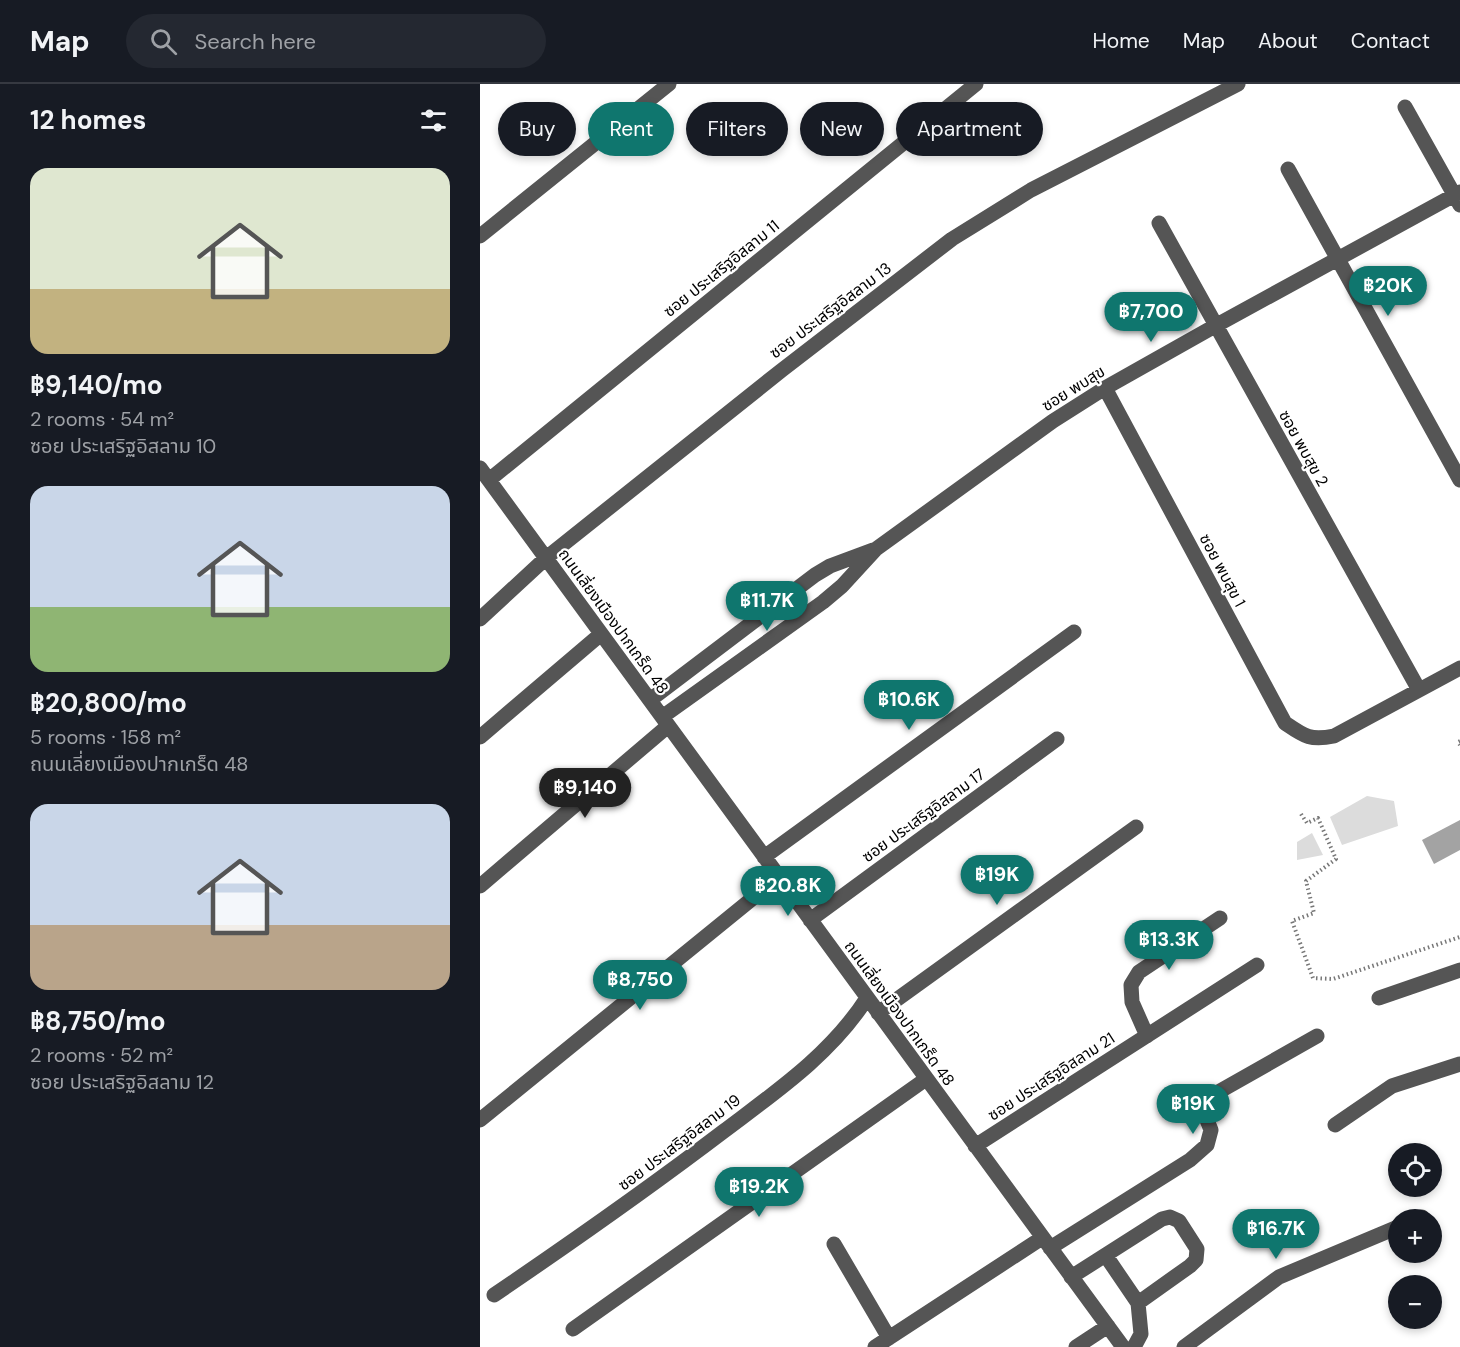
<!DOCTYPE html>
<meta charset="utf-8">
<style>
:root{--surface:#171b24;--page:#242831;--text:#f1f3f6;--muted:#9ea1a6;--line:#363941;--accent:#0f766e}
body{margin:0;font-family:"DM Sans","Noto Sans Thai",sans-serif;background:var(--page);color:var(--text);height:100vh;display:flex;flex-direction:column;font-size:22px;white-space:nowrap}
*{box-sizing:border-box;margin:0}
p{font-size:20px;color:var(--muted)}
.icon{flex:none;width:33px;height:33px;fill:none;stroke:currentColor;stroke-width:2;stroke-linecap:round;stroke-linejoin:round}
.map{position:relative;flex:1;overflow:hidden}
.sheet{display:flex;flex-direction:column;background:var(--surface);width:480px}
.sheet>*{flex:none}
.guide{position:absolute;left:18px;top:18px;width:570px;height:54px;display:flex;gap:12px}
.fabs{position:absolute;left:908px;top:1059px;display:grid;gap:12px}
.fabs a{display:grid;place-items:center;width:54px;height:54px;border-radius:50%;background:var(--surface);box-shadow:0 3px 9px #0003;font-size:30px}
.price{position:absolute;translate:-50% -51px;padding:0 14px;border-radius:21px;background:var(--accent);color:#fff;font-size:20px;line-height:39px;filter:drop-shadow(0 2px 3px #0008)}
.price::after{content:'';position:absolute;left:50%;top:36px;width:18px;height:14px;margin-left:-9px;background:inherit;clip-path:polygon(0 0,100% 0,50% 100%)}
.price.selected{background:#222;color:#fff}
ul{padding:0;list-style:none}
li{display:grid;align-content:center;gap:12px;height:318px;padding:0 30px}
li span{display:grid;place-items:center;height:186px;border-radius:18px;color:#555}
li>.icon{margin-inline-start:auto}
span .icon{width:108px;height:108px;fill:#fffc;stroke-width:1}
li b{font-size:26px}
h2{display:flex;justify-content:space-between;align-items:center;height:72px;padding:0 30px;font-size:26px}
.tag{padding:0 21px;border-radius:27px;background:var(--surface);box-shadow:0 3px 9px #0003;font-size:21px;line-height:54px}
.tag.selected{background:var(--accent);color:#fff}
header{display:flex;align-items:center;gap:36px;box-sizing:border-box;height:84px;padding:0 30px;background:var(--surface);border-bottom:2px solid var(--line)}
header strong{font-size:28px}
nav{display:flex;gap:33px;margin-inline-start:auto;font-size:21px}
.search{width:420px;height:54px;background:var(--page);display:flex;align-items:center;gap:15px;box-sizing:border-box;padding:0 21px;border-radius:33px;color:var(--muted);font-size:22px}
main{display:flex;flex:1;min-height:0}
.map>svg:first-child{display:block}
.green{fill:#dcdcdc}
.water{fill:#a3a3a3}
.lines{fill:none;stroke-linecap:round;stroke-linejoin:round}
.path{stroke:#777;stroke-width:4;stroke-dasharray:1.5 3;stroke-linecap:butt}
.minor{stroke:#555;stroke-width:15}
.labels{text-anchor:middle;stroke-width:4.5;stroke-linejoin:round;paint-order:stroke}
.street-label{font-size:16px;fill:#000;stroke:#fff}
</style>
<header>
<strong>Map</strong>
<div class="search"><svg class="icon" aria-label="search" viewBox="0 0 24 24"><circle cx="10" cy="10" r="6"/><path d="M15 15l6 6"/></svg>Search here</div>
<nav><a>Home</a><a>Map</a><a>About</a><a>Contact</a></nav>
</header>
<main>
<section class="sheet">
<h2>12 homes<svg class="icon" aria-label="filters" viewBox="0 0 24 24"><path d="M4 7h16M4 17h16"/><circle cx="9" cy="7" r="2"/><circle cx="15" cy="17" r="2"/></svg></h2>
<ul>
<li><span style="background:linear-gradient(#dfe7d0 65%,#c2b280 0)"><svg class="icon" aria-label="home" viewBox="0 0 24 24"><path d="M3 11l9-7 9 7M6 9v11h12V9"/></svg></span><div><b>฿9,140/mo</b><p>2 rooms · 54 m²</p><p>ซอย ประเสริฐอิสลาม 10</p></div></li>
<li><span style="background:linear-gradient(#c9d6e8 65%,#8fb573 0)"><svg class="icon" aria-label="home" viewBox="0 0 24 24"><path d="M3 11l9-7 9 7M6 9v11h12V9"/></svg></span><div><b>฿20,800/mo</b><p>5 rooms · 158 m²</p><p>ถนนเลี่ยงเมืองปากเกร็ด 48</p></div></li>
<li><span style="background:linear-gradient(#c9d6e8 65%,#b9a48a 0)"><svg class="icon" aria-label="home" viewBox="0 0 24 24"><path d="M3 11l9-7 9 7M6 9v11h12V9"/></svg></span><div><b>฿8,750/mo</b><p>2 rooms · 52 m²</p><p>ซอย ประเสริฐอิสลาม 12</p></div></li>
</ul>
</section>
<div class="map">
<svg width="980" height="1263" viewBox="0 0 980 1263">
<rect width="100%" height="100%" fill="#fff"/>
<path class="green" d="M887 712 914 717 918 742 862 761 850 733Z
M832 749 843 771 817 776V758Z"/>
<path class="water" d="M980 736V766L954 780 942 756Z"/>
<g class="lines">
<path class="path" d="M980 657 978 658 980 661
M821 730 827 739 838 734 856 775 826 797 834 829 812 837 833 894 853 895 980 853"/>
<path class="minor" d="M925 23 980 121
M808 85 980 396
M679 139 939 606
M0 152 189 0
M625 304 805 639C824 652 830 657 854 652L980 584
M0 384 643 1263
M9 396 496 0
M0 535 66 474 302 286 472 155 551 106 758 0
M170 616 335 491 350 482 393 466
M182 633 343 518 362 502 396 465 573 337 625 304 735 242 980 108
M0 653 121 550
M284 773 594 548
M0 802 188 642
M330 836 577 655
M899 914 980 886
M398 929 656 743
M667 952 652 918 651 901 659 888 740 834
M0 1036 299 793
M855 1041 912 1002 980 980
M495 1062 777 881
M935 1136 942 1133
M354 1160 409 1254
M570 1164 710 1076 727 1061 731 1046 725 1031 724 1023 733 1011 837 952
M626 1172 658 1219
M591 1193 682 1135 690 1133 699 1137 717 1165 716 1176 710 1182 658 1219 661 1250 654 1263
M14 1211C92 1158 169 1104 244 1047 297 1007 351 970 387 914
M93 1245 446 995
M395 1263 562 1154
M596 1263 628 1242
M704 1263 799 1193 918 1143"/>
</g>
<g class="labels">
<g class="street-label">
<text transform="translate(241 184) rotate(-39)" y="6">ซอย ประเสริฐอิสลาม 11</text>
<text transform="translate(350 226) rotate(-37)" y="6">ซอย ประเสริฐอิสลาม 13</text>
<text transform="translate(593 304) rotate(-32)" y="6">ซอย พบสุข</text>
<text transform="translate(824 364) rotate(61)" y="6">ซอย พบสุข 2</text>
<text transform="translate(743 486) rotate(62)" y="6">ซอย พบสุข 1</text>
<text transform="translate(134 537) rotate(54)" y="6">ถนนเลี่ยงเมืองปากเกร็ด 48</text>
<text transform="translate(443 731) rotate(-36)" y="6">ซอย ประเสริฐอิสลาม 17</text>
<text transform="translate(420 929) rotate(54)" y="6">ถนนเลี่ยงเมืองปากเกร็ด 48</text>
<text transform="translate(571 992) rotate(-33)" y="6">ซอย ประเสริฐอิสลาม 21</text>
<text transform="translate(199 1058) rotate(-37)" y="6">ซอย ประเสริฐอิสลาม 19</text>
</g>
</g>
</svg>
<div class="fabs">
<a><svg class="icon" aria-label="locate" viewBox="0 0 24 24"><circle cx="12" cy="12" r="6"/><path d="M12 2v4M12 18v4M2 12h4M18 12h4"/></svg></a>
<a>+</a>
<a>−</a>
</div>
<b class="price" style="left:908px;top:233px">฿20K</b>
<b class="price" style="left:671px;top:259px">฿7,700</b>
<b class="price" style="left:287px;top:548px">฿11.7K</b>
<b class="price" style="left:429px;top:647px">฿10.6K</b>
<b class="price selected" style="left:105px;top:735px">฿9,140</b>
<b class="price" style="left:517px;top:822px">฿19K</b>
<b class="price" style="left:308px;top:833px">฿20.8K</b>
<b class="price" style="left:689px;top:887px">฿13.3K</b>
<b class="price" style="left:160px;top:927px">฿8,750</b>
<b class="price" style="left:713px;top:1051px">฿19K</b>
<b class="price" style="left:279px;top:1134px">฿19.2K</b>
<b class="price" style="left:796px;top:1176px">฿16.7K</b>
<div class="guide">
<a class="tag">Buy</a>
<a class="tag selected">Rent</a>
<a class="tag">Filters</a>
<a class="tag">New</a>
<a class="tag">Apartment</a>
</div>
</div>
</main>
